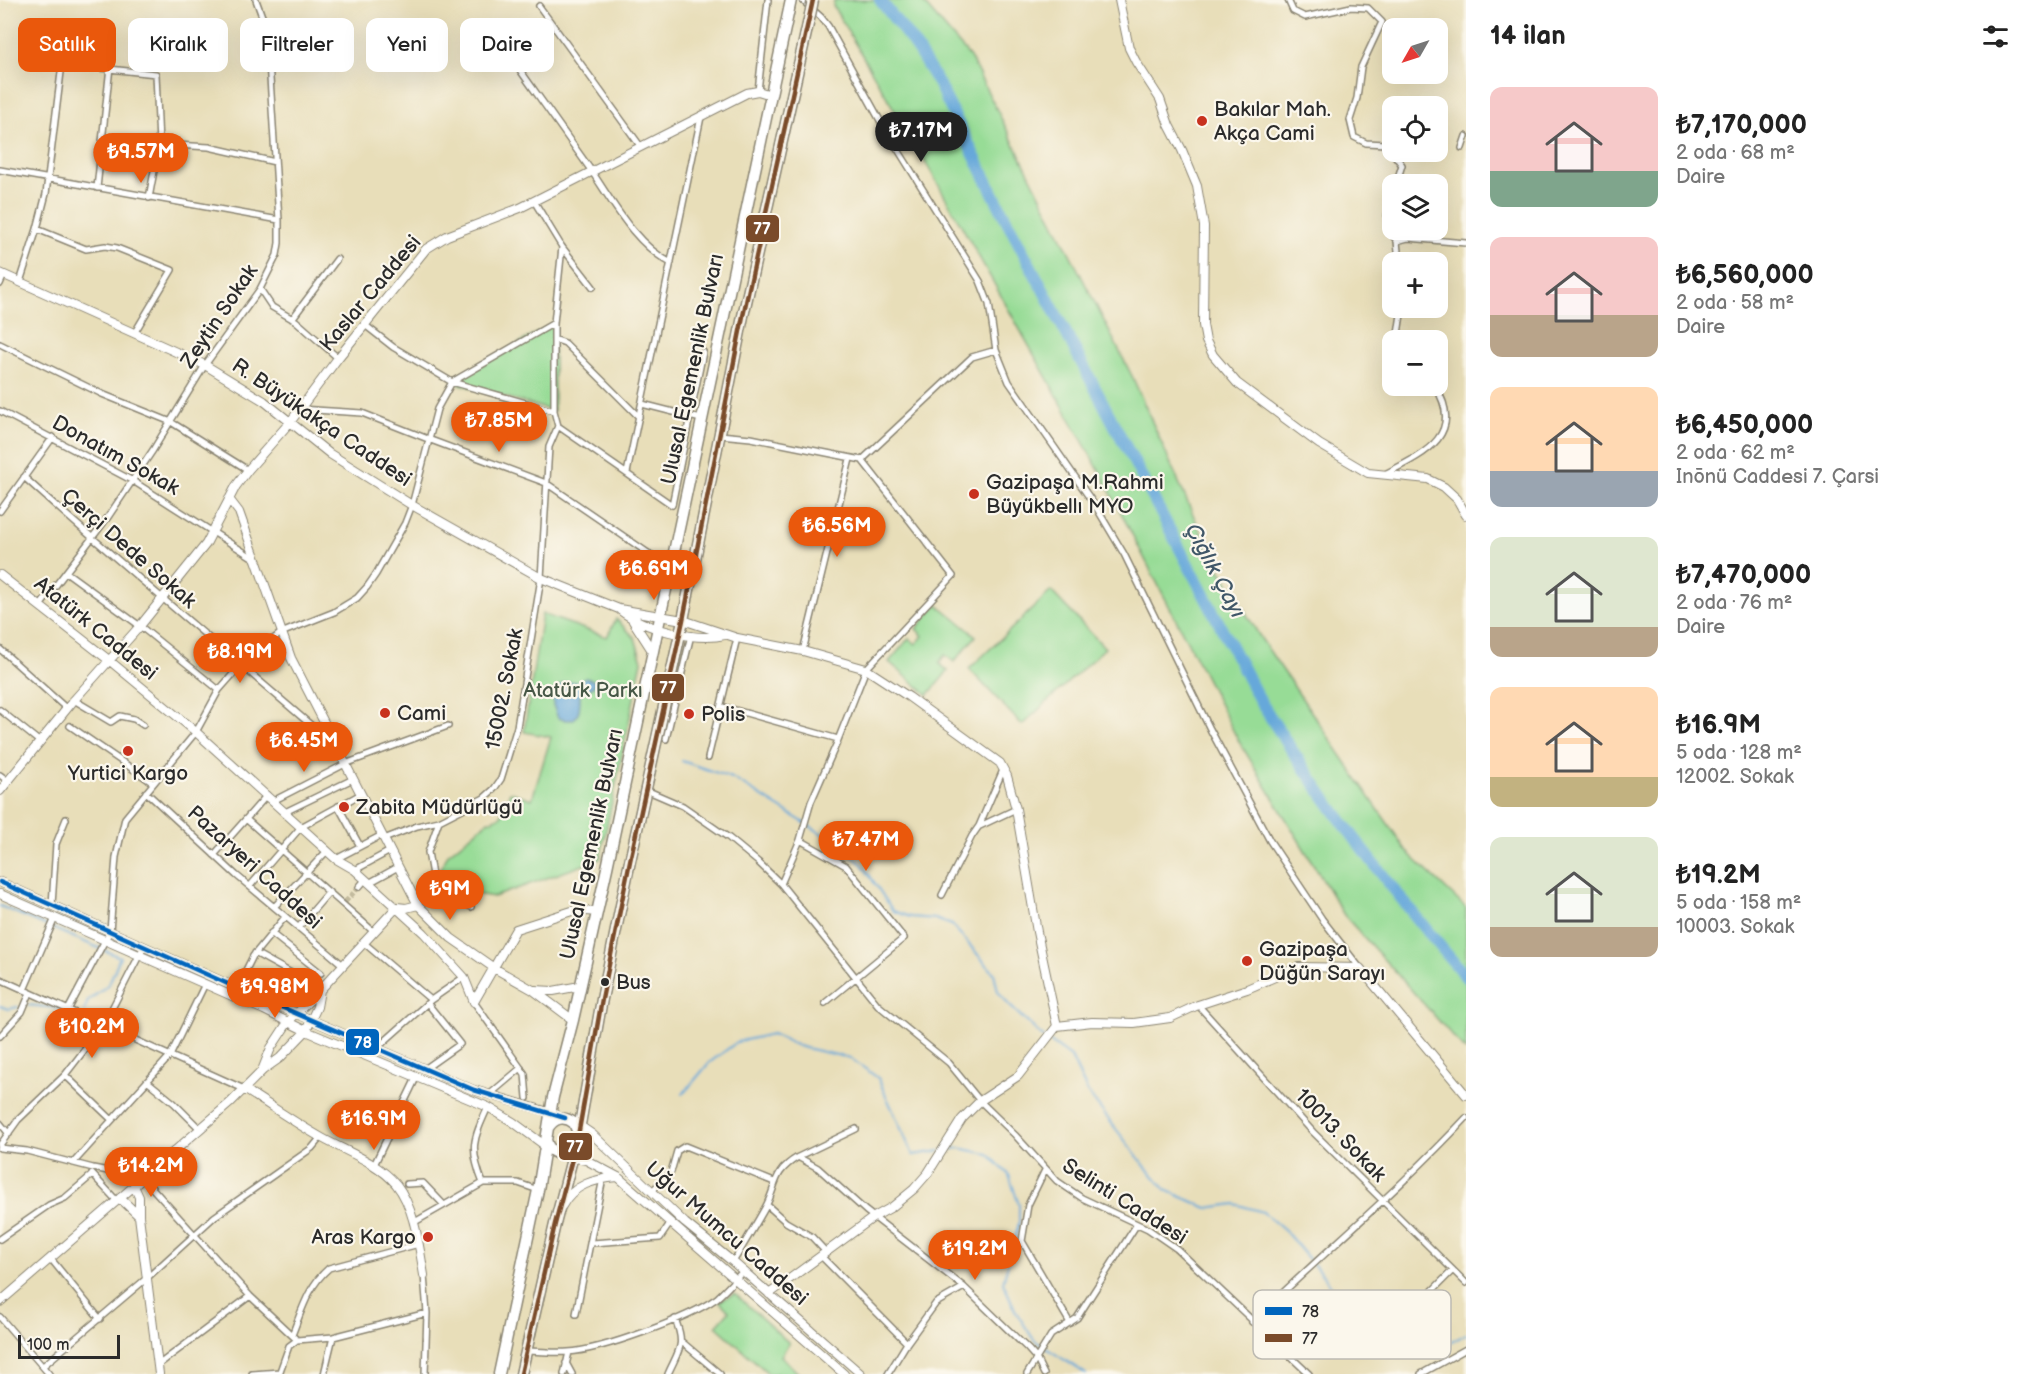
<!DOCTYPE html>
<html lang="tr">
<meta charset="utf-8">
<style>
:root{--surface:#fff;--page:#f6f6f6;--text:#222;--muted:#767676;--accent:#ea580c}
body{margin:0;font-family:"Balsamiq Sans",sans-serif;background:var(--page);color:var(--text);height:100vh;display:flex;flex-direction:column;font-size:22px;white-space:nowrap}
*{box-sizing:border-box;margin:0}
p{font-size:20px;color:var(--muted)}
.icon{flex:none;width:33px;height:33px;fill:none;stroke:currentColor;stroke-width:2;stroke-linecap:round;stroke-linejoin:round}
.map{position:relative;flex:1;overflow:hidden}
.sheet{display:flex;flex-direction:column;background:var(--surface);width:570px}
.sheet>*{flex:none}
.top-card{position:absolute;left:18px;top:18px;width:570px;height:54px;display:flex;gap:12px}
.needle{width:39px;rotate:231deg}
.controls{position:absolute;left:1382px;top:18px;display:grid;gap:12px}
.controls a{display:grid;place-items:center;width:66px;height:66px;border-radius:12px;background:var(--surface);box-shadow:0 6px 24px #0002;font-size:30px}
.scale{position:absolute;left:18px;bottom:15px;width:102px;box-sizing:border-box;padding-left:6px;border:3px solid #2b2b2b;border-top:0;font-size:16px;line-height:21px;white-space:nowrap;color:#2b2b2b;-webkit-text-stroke:4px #fbf7ec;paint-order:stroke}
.price{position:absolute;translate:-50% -51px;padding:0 14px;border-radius:21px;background:var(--accent);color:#fff;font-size:20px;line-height:39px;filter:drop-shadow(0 2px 3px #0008)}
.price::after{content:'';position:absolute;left:50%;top:36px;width:18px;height:14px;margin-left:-9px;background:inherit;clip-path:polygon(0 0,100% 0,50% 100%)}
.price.active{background:#222;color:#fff}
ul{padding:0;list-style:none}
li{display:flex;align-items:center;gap:18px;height:150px;padding:0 24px}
li span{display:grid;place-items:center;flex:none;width:168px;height:120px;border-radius:12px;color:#555}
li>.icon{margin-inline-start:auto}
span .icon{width:72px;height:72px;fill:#fffc;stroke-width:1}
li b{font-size:26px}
h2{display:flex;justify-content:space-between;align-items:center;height:72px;padding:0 24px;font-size:26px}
.chip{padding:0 21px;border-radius:12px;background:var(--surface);box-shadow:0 6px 24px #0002;font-size:21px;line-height:54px}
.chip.active{background:var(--accent);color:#fff}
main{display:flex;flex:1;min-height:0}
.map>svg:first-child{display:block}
.green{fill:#97dc96;stroke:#618460;stroke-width:1.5}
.water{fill:#66a8da;stroke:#486a82;stroke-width:1.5}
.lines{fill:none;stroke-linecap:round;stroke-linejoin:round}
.stream{stroke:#66a8da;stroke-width:2}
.river{stroke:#66a8da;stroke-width:12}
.street-tunnel{stroke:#c2ba9d;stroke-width:5;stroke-dasharray:5 2.5;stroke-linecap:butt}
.street-casing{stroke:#8a8472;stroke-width:8}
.secondary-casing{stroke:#8a8472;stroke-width:10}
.highway-casing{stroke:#8a8472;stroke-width:13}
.street{stroke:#fff;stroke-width:5}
.secondary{stroke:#fff;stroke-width:8}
.highway{stroke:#fff;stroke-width:10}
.highway-bridge-casing{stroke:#8a8472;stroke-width:13;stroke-linecap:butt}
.highway-bridge{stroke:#fff;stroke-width:10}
.bus-1-casing{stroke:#fbf7ec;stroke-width:9}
.bus-2-casing{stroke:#fbf7ec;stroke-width:9}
.bus-1{stroke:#0065bd;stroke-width:4.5}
.bus-2{stroke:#7a4b2a;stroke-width:4.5}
.poi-dot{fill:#c8321e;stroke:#fbf7ec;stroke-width:2}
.bus-dot{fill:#2b2b2b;stroke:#fbf7ec;stroke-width:2}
.labels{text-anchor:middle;stroke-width:4.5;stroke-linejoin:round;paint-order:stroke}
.bus-label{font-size:20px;fill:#2b2b2b;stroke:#fbf7ec;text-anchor:start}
.poi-label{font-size:21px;fill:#2b2b2b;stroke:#fbf7ec;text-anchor:start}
.street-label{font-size:21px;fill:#2b2b2b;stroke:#fbf7ec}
.park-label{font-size:21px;fill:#465746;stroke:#fbf7ec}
.water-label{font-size:22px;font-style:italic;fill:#405768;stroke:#fbf7ec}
.key{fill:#fbf7ec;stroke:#bdbab2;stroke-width:1.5}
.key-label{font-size:16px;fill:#2b2b2b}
.line-badge{stroke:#fbf7ec;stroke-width:2}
.badge-label{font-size:16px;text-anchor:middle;font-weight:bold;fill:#fff}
</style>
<main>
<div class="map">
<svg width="1466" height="1374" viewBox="0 0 1466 1374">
<rect width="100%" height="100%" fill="#fbf7ec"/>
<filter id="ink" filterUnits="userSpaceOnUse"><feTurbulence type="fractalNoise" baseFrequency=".0167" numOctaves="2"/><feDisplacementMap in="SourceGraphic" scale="12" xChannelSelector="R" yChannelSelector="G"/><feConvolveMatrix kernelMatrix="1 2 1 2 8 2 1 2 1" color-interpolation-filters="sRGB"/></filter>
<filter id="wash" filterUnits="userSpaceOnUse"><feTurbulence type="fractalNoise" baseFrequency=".008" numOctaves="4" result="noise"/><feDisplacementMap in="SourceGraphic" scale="24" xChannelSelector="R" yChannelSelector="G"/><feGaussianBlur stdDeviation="1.35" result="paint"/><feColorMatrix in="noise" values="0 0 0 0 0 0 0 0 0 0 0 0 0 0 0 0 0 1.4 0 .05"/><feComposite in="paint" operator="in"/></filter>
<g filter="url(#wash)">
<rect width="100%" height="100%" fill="#e8deb9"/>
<path class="green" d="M834 0H921L970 57 1132 376 1210 553 1262 640 1408 853 1466 908V1051L1344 915 1237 738 1101 474 938 184 833 6Z
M554 323V411L452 382Z
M1051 591 1105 648 1022 725 969 669Z
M937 604 976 636 954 662 945 655 939 663 948 671 928 695 889 662 909 638 916 644 923 636 916 629Z
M542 614 607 637 616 619 635 638 642 661 600 859 494 897 463 892 436 877 448 854 487 822 501 816 510 792 532 799 551 737 524 732Z
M735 1294 789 1343 781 1356 799 1374H769L716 1326 729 1311 719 1301Z"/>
<path class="water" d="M585 678 593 680 595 684 591 688 580 693C580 709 581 726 558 718L553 705 554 691C567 676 573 687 585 678Z"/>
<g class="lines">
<path class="stream" d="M682 761 732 778 832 840 862 864 893 911 910 917 935 919 952 925 994 973 998 991 1009 1005 1044 1038
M0 906 120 957 109 984 88 1001 84 1011
M28 1005 55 1008 81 1019
M0 1006 8 1009 18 1007
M1049 1041 1071 1057 1088 1093 1144 1165 1166 1190 1207 1208 1235 1204 1263 1212 1286 1232 1325 1278 1349 1316 1398 1340 1439 1349 1466 1334
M683 1094 709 1063 737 1042 772 1034 801 1047 850 1058 878 1078 913 1155 940 1151
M945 1150 959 1148 988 1154 1009 1175 1019 1205V1223L1003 1282 1016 1312 1034 1340 1086 1374"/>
<path class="river" d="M880 0 914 44 938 83 1008 223 1259 699C1320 798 1391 889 1466 977"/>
</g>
</g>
<g filter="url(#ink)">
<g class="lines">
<path class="street-tunnel" d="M345 902 359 887"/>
<g class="street-casing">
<path id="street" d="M802 0 821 17 828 26 882 124 980 281 989 304 996 350 1009 382 1096 507 1124 554 1210 729 1270 841 1322 919 1360 968
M1288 0 1293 11 1305 17 1351 7 1368 8 1382 22 1361 67 1357 98 1350 120 1354 137 1366 143 1386 144 1402 165 1396 184
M539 6 641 147
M498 39C528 81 558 124 588 166 612 200 633 243 671 263
M758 91 768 0
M159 144 209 147 275 162
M1462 148 1466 136
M0 170 279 220
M97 188 110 67
M1392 197C1386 214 1384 227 1397 241
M534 201 562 247 593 287
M37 229 86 249 105 246 117 248 172 270 135 332
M1397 241 1408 238 1466 243
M1397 241 1399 262
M20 282 37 229 46 194 62 64 156 74 159 144 149 198
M0 284 4 275
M260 289 272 307 296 321 338 358
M292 319 337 259
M554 339 565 343 639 417
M1400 340 1398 334 1402 308
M0 344 102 394 171 422 248 470
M452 382 554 323
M452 382 554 411
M642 404 701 419
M299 409 362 413 428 439 546 483 670 568
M0 411 133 481 255 559
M558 426 672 505 703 352
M720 435 751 438 862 460 972 357 996 350
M627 473 701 117
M1385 474C1424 454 1466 435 1435 386
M24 477C125 569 231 655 334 745
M0 511 53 437
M66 572 140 626 219 690
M40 606 108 517 153 450 205 365 260 289 277 255 279 243V220L267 30 256 0
M0 649 67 709
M803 651 850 459
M74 700 111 722 120 716 134 719 143 725
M721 706 838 739
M0 710 40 742
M70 726 153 783
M666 739 691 635
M708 758 737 638
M0 775 8 781
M646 790 683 806 729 838 758 862 781 884 878 1005 949 1063 980 1101 1015 1135 1057 1181 1082 1198 1148 1229 1177 1249 1309 1374
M146 792 236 875 343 965
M267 795 246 819 373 931
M273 801 345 764 448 726
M338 806 360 846
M285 812 353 779
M439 821 428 852 433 881 442 891 471 907
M980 826 1016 809
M384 839 417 826 439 821 484 798 494 789 501 779 517 727 541 578 549 447 558 426 554 411V323L562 247
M800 840 846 866 904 938 825 1003
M214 855 246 819
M336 859 382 835
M355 870 390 851
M369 883 398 867
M781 884 800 840 811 802 836 745 866 669 953 576 862 460
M250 886 301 827 361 794
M359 887 365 880
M942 895 972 836 979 826 1003 770
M52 905 56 844 66 819
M274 907 327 851
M298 928 329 892
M271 933 321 973
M363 942 431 1000
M255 953 311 984
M0 979 244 1089
M24 990 55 918
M236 990 253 956 285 917
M474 1002 525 1074 527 1098
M1198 1005 1313 1132 1466 1283
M68 1010 110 931 116 857 125 818 196 732 219 690 242 664 281 633 334 612 357 598 367 587 376 574 405 523 412 505 437 409 452 382 393 347 365 325
M0 1036 22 1012 30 993
M377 1048 431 1000 464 977
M426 1068 460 1044 428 1004
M65 1075 112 1120
M147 1081 174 1103 199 1128
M489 1095 521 1068
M0 1123 9 1134
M0 1145 18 1120 65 1075 103 1026 144 946
M0 1148 27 1151 93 1168 143 1178 250 1296 297 1340
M798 1157 856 1129
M74 1162 170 1056 205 984
M374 1165 417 1076
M1045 1170 1028 1205 1022 1241 1070 1323
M92 1174 117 1201
M483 1183C469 1148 473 1140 488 1107
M407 1184 423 1183 444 1205
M651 1192 671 1172 677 1151 685 1146 774 1182
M767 1205 786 1222 812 1237 826 1252
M413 1223 483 1183H518L538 1190
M0 1239 49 1205 65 1198 92 1175
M592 1243 660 1238 671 1222
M821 1256 907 1343
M51 1259 100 1319
M733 1262C744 1244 755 1226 765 1208 778 1185 771 1173 798 1157L818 1168 866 1211 964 1287 1028 1349 1036 1358 1044 1374
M424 1275 427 1313 425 1374
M1417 1306 1453 1270
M576 1314 603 1178
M0 1317 49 1374
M1252 1322C1323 1253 1399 1190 1466 1118
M292 1335C302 1310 308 1286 329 1268L419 1244
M682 1342 720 1374
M526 1351C540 1351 554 1353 568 1352 602 1350 689 1318 717 1298 726 1290 735 1280 743 1271
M566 1363 572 1374
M158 1365 250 1296
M43 1366 147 1278 214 1217 312 1148 321 1137
M252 1374 280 1372
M279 1374 289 1346 297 1340 333 1337 427 1313
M324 1374 333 1337
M564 1374 569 1352
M668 1374C679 1349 686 1346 675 1319
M888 1374 907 1343 936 1303 964 1287
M1027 1374 1051 1335 1077 1318 1137 1224
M1421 1374 1466 1349"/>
</g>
<g class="secondary-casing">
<path id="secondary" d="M1119 0 1129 48 1136 62 1160 99 1169 125 1182 150 1197 186 1204 226 1203 325 1206 341 1213 355 1237 383 1319 444 1368 473 1428 479 1444 487 1457 499 1466 515
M0 273 205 365 264 401 330 454 410 504 541 578 619 609 683 620 737 638 803 651 866 669 909 697 1000 763 1007 776 1016 809 1037 932 1057 1026
M229 499 239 512 291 658 418 905
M0 575 110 661 196 732 336 859 355 870 424 933 464 977 474 1002
M620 610C644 629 696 642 725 635
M633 621 653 652
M0 791 74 700 140 626 206 544 236 486 248 470 291 421 338 358 426 249 447 236 520 208 747 93 758 91 771 95
M0 882 237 988 474 1090 555 1114
M0 894 264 1010 306 1031 488 1107 513 1122 547 1147
M535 990 553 991 580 986
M474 1002 516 929 575 910 597 912
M263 1068 271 1048 288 1022 320 990 397 907 406 908 418 905 451 938 494 968 533 990 573 1020
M244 1089C270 1105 295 1123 322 1138 347 1152 377 1162 396 1184 415 1208 419 1246 424 1275
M576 1123 592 1134 685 1223 733 1262 861 1374
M570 1157 586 1160 618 1177 844 1374
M134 1186 139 1197V1216L159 1374
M120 1198 139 1216
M562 1206C573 1184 596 1179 618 1177
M769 1294 874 1217 892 1207 914 1189 928 1173 962 1119 980 1101 1018 1076 1057 1026 1092 1022 1134 1023 1170 1018 1198 1005 1247 989 1298 967 1360 968 1466 1095
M0 1302 230 1103 263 1070 280 1058 306 1031 317 1007 320 990"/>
</g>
<g class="highway-casing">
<path id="highway" d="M548 1128C554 1118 564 1115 574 1123L578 1133
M546 1140C550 1155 564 1159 575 1147
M499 1374 538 1190 553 1097 573 1020 607 868 791 0
M521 1374 555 1224 578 1136 602 999 630 861 683 620 743 316 810 15"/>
</g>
<use href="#street" class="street"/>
<use href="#secondary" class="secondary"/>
<use href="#highway" class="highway"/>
<g class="highway-bridge-casing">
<path id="highway-bridge" d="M810 15 813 0"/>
</g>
<use href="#highway-bridge" class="highway-bridge"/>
<g class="bus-1-casing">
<path id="bus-1" d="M0 882 237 988 474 1090 565 1118"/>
</g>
<g class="bus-2-casing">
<path id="bus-2" d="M521 1374 555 1224 578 1136 602 999 630 861 683 620 743 316 813 0"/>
</g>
<use href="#bus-1" class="bus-1"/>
<use href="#bus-2" class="bus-2"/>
</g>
</g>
<g class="poi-dot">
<circle cx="1202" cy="121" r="6"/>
<circle cx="974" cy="494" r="6"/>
<circle cx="385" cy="713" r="6"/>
<circle cx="689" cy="714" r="6"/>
<circle cx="128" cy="751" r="6"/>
<circle cx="344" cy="807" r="6"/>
<circle cx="1247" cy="961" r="6"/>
<circle cx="428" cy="1237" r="6"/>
</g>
<circle class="bus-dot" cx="605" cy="982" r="5"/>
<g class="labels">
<g class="bus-label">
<text x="616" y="989">Bus</text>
</g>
<g class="poi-label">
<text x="1214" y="116">Bakılar Mah.<tspan x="1214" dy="24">Akça Cami</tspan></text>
<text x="986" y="489">Gazipaşa M.Rahmi<tspan x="986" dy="24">Büyükbellı MYO</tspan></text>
<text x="397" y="720">Cami</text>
<text x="701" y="721">Polis</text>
<text x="128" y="780" text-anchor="middle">Yurtici Kargo</text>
<text x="356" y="814">Zabita Müdürlügü</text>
<text x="1259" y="956">Gazipaşa<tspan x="1259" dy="24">Düğün Sarayı</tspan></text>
<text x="416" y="1244" text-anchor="end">Aras Kargo</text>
</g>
<g class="street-label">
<text transform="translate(370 293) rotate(-50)" y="7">Kaslar Caddesi</text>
<text transform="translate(219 316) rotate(-56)" y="7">Zeytin Sokak</text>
<text transform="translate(692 369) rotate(-78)" y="7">Ulusal Egemenlik Bulvarı</text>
<text transform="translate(322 422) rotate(34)" y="7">R. Büyükakça Caddesi</text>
<text transform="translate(116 455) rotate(29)" y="7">Donatım Sokak</text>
<text transform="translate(129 548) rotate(41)" y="7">Çerçi Dede Sokak</text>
<text transform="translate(96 628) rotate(39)" y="7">Atatürk Caddesi</text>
<text transform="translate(504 689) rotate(-79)" y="7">15002. Sokak</text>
<text transform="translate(591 844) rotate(-78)" y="7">Ulusal Egemenlik Bulvarı</text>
<text transform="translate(255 867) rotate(42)" y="7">Pazaryeri Caddesi</text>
<text transform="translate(1341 1135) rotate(46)" y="7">10013. Sokak</text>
<text transform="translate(1125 1201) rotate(32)" y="7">Selinti Caddesi</text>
<text transform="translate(727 1233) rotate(41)" y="7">Uğur Mumcu Caddesi</text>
</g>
<g class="park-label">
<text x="583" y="697">Atatürk Parkı</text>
</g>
<g class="water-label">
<text transform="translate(1216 570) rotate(62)" y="8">Çığlık Çayı</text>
</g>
</g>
<rect x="1253" y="1290" width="198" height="69" rx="9" class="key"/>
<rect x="1265" y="1307" width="27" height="8" fill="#0065bd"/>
<rect x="1265" y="1334" width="27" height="8" fill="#7a4b2a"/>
<g class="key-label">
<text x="1302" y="1317">78</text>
<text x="1302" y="1344">77</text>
</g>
<g class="line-badge">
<rect x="745" y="214" width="35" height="29" rx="6" fill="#7a4b2a"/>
<rect x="651" y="673" width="34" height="29" rx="6" fill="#7a4b2a"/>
<rect x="345" y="1028" width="35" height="28" rx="6" fill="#0065bd"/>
<rect x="558" y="1132" width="35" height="29" rx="6" fill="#7a4b2a"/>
</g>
<g class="badge-label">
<text x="762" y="234">77</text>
<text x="668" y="693">77</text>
<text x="363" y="1048">78</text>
<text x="575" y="1152">77</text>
</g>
</svg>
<div class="controls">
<a><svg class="needle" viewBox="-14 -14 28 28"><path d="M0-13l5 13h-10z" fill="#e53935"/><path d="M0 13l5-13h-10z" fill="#767676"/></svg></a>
<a><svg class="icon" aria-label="locate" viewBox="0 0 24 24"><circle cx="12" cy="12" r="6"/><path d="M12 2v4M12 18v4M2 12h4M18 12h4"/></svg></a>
<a><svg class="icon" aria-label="layers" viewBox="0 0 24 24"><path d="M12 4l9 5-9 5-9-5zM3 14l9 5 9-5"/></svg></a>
<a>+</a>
<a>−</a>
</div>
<div class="scale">100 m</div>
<b class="price active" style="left:921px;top:163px">₺7.17M</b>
<b class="price" style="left:141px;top:184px">₺9.57M</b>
<b class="price" style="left:499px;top:453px">₺7.85M</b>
<b class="price" style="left:837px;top:558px">₺6.56M</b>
<b class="price" style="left:654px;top:601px">₺6.69M</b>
<b class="price" style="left:240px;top:684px">₺8.19M</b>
<b class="price" style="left:304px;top:773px">₺6.45M</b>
<b class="price" style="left:866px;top:872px">₺7.47M</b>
<b class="price" style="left:450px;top:921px">₺9M</b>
<b class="price" style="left:275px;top:1019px">₺9.98M</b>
<b class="price" style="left:92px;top:1059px">₺10.2M</b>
<b class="price" style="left:374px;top:1151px">₺16.9M</b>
<b class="price" style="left:151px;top:1198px">₺14.2M</b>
<b class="price" style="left:975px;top:1281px">₺19.2M</b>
<div class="top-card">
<a class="chip active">Satılık</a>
<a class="chip">Kiralık</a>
<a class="chip">Filtreler</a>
<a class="chip">Yeni</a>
<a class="chip">Daire</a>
</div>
</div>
<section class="sheet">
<h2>14 ilan<svg class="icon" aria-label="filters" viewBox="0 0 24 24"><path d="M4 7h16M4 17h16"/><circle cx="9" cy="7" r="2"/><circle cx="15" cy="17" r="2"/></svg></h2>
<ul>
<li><span style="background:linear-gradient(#f6c9c9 70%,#7fa58c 0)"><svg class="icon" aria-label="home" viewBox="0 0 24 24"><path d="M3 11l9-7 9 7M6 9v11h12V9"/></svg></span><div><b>₺7,170,000</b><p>2 oda · 68 m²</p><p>Daire</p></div></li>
<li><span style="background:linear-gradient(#f6c9c9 65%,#b9a48a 0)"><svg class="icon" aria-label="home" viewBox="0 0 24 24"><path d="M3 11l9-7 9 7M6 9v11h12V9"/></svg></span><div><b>₺6,560,000</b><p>2 oda · 58 m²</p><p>Daire</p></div></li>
<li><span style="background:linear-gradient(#ffd9b3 70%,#9aa5b1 0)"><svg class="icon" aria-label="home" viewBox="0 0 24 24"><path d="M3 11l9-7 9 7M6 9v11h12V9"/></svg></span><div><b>₺6,450,000</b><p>2 oda · 62 m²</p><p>Inōnü Caddesi 7. Çarsi</p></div></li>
<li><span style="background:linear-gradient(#dfe7d0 75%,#b9a48a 0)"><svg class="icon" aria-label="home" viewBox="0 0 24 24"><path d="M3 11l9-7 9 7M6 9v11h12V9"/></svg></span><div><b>₺7,470,000</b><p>2 oda · 76 m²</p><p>Daire</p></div></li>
<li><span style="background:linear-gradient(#ffd9b3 75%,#c2b280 0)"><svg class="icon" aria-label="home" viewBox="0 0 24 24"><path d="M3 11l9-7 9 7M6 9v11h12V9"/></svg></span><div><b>₺16.9M</b><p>5 oda · 128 m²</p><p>12002. Sokak</p></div></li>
<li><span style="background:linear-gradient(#dfe7d0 75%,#b9a48a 0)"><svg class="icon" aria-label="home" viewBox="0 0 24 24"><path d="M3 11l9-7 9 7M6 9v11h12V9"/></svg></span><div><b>₺19.2M</b><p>5 oda · 158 m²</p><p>10003. Sokak</p></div></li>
</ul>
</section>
</main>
